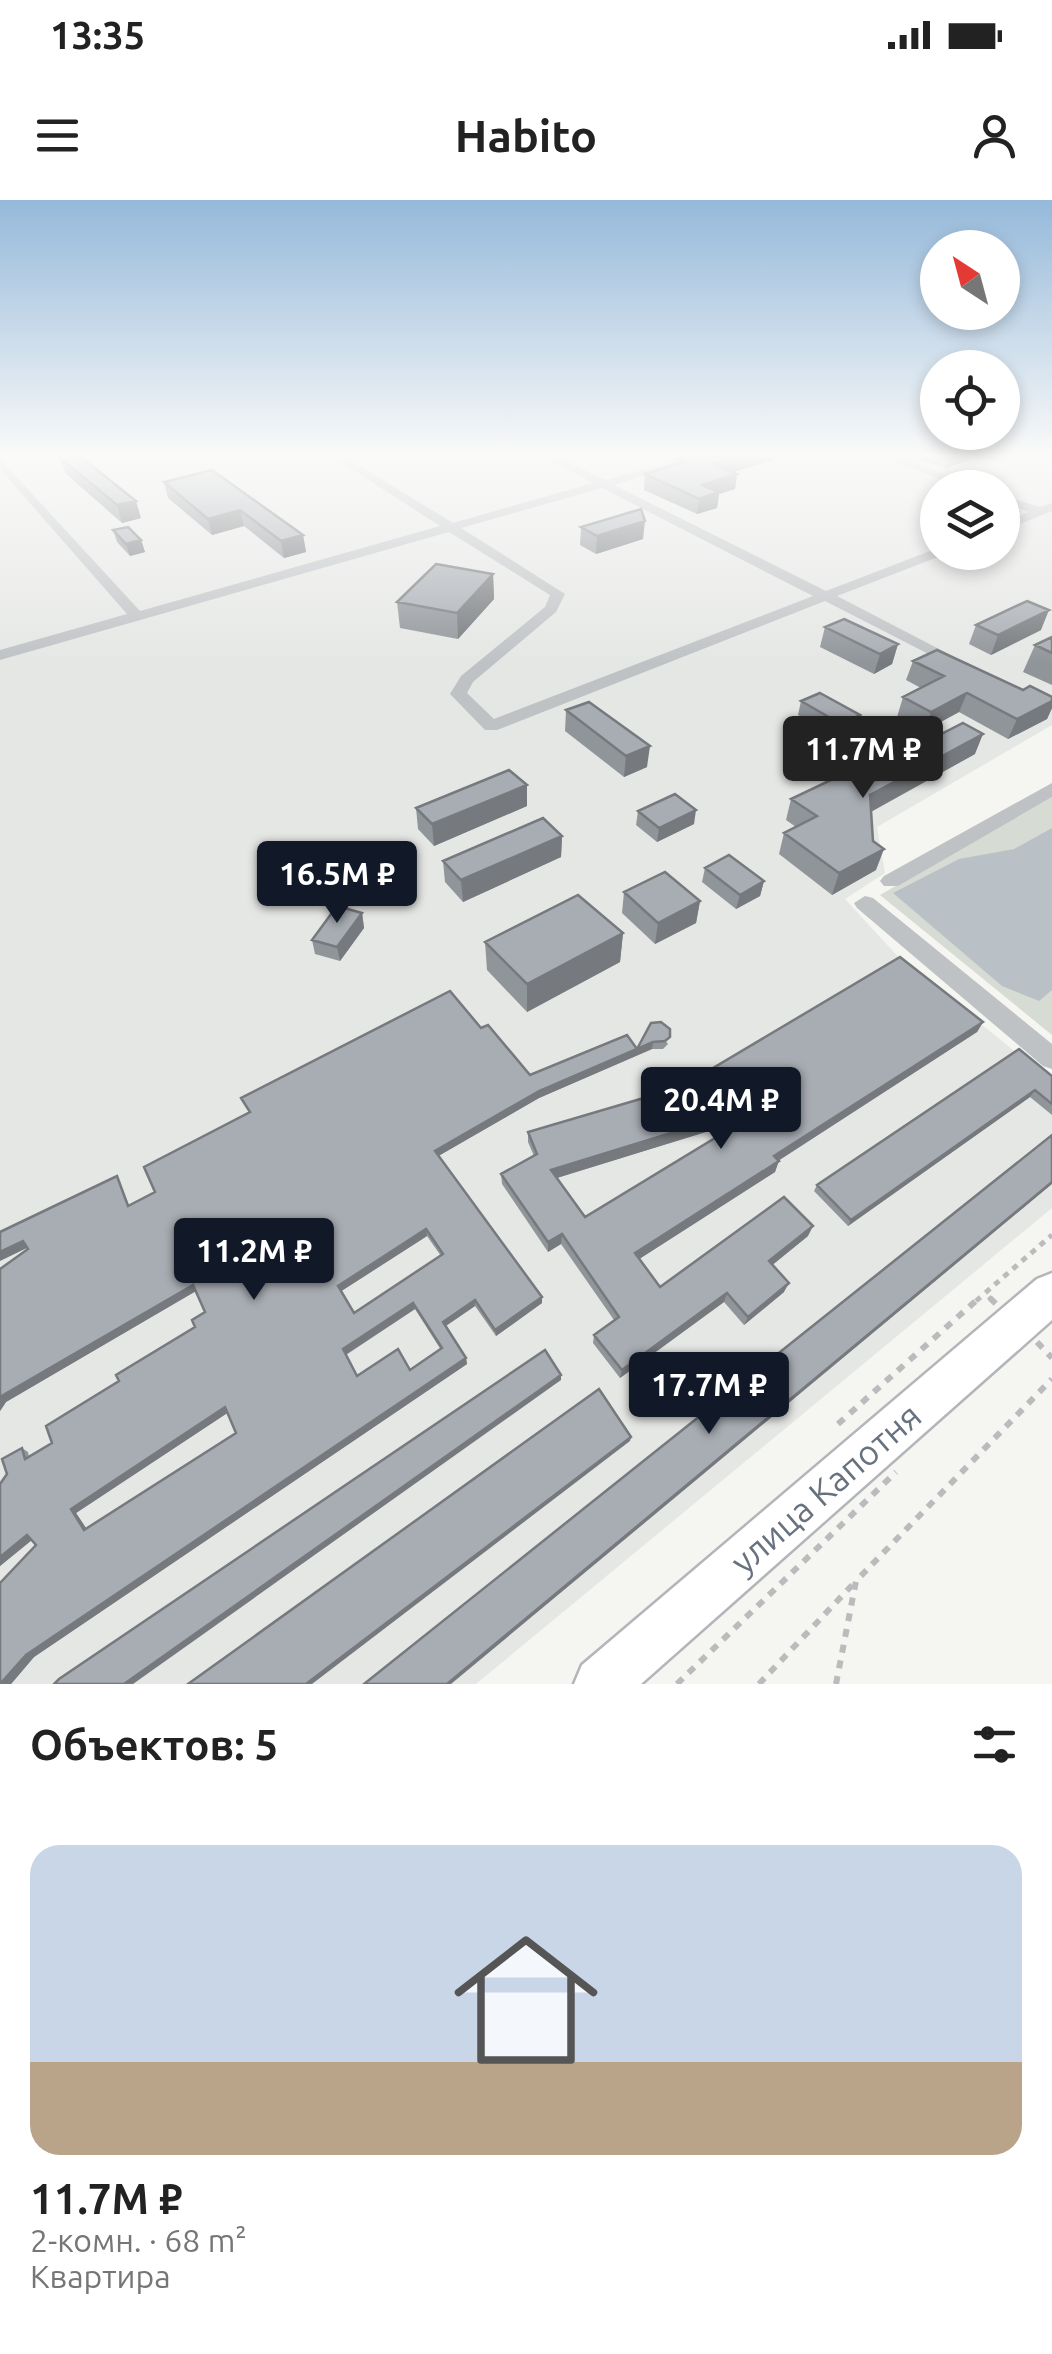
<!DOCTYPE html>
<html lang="ru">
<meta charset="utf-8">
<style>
:root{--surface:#fff;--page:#f2f2f2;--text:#222;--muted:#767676;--accent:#111827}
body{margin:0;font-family:Ubuntu,sans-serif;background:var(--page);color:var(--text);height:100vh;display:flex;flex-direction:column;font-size:38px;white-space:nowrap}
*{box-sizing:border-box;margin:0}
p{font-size:32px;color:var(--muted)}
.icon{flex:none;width:55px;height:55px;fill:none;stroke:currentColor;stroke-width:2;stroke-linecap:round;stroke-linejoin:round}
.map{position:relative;height:1484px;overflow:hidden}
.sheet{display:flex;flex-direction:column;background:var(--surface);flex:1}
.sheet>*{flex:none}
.needle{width:65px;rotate:324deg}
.controls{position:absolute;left:920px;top:30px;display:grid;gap:20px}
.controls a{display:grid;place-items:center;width:100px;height:100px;border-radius:50%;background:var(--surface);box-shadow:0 5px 15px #0003;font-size:50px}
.price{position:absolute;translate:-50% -85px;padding:0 22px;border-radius:10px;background:var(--accent);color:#fff;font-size:32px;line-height:65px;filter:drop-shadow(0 2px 5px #0008)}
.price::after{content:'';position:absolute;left:50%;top:60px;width:30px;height:22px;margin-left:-15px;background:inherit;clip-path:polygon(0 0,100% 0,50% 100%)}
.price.selected{background:#222;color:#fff}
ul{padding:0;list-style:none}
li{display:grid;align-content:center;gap:20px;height:530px;padding:0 30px}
li span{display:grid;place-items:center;height:310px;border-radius:30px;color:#555}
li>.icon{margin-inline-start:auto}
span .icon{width:180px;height:180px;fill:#fffc;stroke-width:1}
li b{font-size:42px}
h2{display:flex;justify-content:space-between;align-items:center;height:120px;padding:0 30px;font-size:42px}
.status{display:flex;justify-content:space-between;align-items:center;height:70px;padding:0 50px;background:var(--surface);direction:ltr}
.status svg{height:28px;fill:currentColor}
header{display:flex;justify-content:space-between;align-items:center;height:130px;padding:0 30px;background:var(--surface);font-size:45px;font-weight:600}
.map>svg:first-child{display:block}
.built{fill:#e5e7e5;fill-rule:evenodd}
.green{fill:#d6dbd4}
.water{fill:#bac1c6}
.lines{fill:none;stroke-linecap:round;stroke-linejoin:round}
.major-casing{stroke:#b3b6b9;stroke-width:5}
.path-far1{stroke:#b9bbbd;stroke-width:5;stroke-dasharray:6 6;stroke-linecap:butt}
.path{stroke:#b9bbbd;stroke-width:6;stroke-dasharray:8 8;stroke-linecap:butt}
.minor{fill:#bfc2c5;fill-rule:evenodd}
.major{fill:#fff;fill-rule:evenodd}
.wall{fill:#90959a;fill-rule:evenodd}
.shaded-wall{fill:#76797d}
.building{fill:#a8adb3;stroke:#76797d;stroke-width:2.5;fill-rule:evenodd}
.labels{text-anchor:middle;stroke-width:10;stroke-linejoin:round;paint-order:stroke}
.near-street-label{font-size:35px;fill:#68727f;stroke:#fff}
</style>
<div class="status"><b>13:35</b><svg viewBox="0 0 49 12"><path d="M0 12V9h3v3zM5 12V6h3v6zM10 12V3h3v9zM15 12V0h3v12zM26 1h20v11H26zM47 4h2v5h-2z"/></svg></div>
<header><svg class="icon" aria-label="menu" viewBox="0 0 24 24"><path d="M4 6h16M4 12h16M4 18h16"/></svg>Habito<svg class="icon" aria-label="person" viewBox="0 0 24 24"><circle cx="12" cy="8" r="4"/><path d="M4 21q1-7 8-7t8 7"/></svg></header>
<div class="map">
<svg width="1052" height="1484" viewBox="0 0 1052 1484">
<rect width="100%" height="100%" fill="#f5f5f2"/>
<path class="built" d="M0 257H1052V525L877 627 885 673 845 699 902 761 1052 881V1008L476 1484H0ZM938 288H1002V352H938Z"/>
<path class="green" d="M1052 597V835L880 695Z"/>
<path class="water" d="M1052 628V790L1039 801 1002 786 893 693 959 659 1014 649Z"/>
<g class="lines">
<g class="major-casing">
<path id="major" d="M1052 1073V1120L641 1484H574L582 1465 1037 1079Z"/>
</g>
<path class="path-far1" d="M976 1101 985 1093
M993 1101 985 1093 1052 1035"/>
<path class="path" d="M990 1098 997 1105
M1037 1142 1052 1158
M838 1224 979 1098
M677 1484 896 1272
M759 1484 856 1381
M836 1484 856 1381 1052 1179"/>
<path class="minor" d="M333 257H345L453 323 593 283 545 257H558L605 280 688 257H704L614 285 826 391 938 348 943 355 837 396 968 464 954 467 825 401 497 530H485L450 494 461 476 545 407 550 395 449 332 0 460V450L127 414 0 269V259L140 411 440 326ZM602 288 813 396 494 519 467 493 473 482 556 412 565 394 461 328Z
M884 257H900L981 288H963Z
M1002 295 1040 307 1052 303V311L1002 331V322L1029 312 1002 302Z
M1052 583V597L898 686H884L880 681 884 676Z
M865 696 873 698 1052 844V869L1043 866 857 708 854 703Z"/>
<use href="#major" class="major"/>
</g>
<path class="wall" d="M686 257H774L773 260 733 272 737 274 735 289 719 294 717 308 697 314 644 290 645 274 677 265V259Z
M922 257H971L970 260 946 268 921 260Z
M60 258 141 318 122 323 66 274Z
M164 282 303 335 306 352 284 358 244 326 212 335 168 298Z
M581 327 643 339 596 354 580 345Z
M113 330 141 340 145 352 130 356 117 342Z
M964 352H994L979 359Z
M493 374 494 399 458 439 400 428 397 402Z
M976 425 1041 430 991 455 969 444Z
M825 427 898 444 892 464 874 474 820 447Z
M1052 437V485L1023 472 1035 445Z
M913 461 1052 497V508L1047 519 1008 539 959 512 924 531 897 517 903 497 921 488 906 480Z
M801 501 860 515 856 529 837 538 798 515Z
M566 510 647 567 624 577 565 531Z
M975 554 871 612 876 670 832 695 779 654 784 633 796 627 786 620 791 599Z
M527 585V606L434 646 418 629 416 608Z
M638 611 694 624 657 642 636 625Z
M562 636 561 657 463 702 445 682 443 661Z
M705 668 764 681 760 696 736 709 702 682Z
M624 692 700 701 696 723 655 744 622 713Z
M362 713 364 728 340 761 315 754 312 740Z
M623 733 620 762 527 812 487 770 485 742Z
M983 822 977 832 778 961 775 972 639 1059 660 1087 808 1036 772 1065 784 1092 744 1125 724 1102 620 1178 593 1143 594 1135 614 1120 561 1044 548 1052 502 984 501 974 534 956 528 942V932ZM747 919 585 1017 557 978Z
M651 823 668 844 663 849H652L539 898 438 956 542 1103 496 1136 475 1106 446 1126 466 1158 467 1164 34 1457 11 1484H0L36 1345 32 1340 0 1366V1284L22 1248 28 1252 29 1257 52 1243 119 1181 195 1127 205 1112 196 1091 6 1202 0 1211V1069L28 1049 117 976 129 1005 155 992 249 912 241 898 481 828 530 875 637 849ZM427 1036 441 1056 354 1113 341 1091ZM415 1109 441 1150 410 1170 357 1176 346 1155ZM227 1213 236 1233 86 1328 76 1313Z
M1052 876V915L1030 897 848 1026 814 991 817 985Z"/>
<path class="shaded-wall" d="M738 257H774L773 260 710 279 712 264Z
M949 257H971L970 260 946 268Z
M737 274 735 289 719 294 717 308 697 314 702 285Z
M136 301 141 318 122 323 117 305Z
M240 310 244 326 212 335 208 319Z
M645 321 643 339 596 354 597 336Z
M303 335 306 352 284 358 281 341Z
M141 340 145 352 130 356 126 344Z
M981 352H994L979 359Z
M493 374 494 399 458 439 457 413Z
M1049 410 1041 430 991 455 998 435Z
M898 444 892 464 874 474 880 454Z
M967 493 959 512 924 531 931 512Z
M1052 501V508L1047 519 1008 539 1017 519Z
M860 515 856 529 837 538 841 524Z
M983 534 975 554 863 616 870 595Z
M650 546 647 567 624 577 626 556Z
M527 585V606L434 646 432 624Z
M696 610 694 624 657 642 659 628Z
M562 636 561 657 463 702 461 680Z
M884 649 876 670 832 695 839 673Z
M764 681 760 696 736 709 740 695Z
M700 701 696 723 655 744 658 723Z
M362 713 364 728 340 761 337 747Z
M623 733 620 762 527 812V784Z
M983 822 977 832 770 966 774 956Z
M653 842 652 849 539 898 435 958V951L539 891Z
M1035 890 1030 897 848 1026 851 1020Z
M765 904 761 915 550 980 551 970Z
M779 961 775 972 633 1063 635 1053Z
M1052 982V984L451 1484H447Z
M813 1026 808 1036 765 1071 769 1061Z
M426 1029 427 1036 340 1092 338 1086Z
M562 1034 561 1044 548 1052V1042Z
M23 1041 29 1047 0 1061V1052Z
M789 1083 784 1092 744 1125 748 1117Z
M193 1085 196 1091 6 1202 0 1211V1197Z
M727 1093 724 1102 620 1178 622 1170Z
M542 1097V1103L496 1136 495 1130Z
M475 1100V1106L444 1127 443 1122Z
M413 1103 415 1109 345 1155 343 1149Z
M466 1158 467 1164 34 1457 11 1484H1L26 1455Z
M561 1175V1180L133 1484H124Z
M225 1207 229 1212 76 1313 90 1334 84 1330 71 1309Z
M631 1237 630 1241 312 1484H306Z
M27 1335 33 1339 0 1366V1357Z"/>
<path class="building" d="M62 257H81L136 301 117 305 60 258Z
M686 257H738L712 264 737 274 702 285 719 292 699 299 645 274 685 262 677 259Z
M212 270 303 335 281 341 240 310 208 319 164 282Z
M641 309 645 321 597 336 581 327Z
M128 327 141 340 126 344 113 330Z
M436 364 493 374 457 413 397 402Z
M1027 401 1049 410 998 435 976 425Z
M844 419 898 444 880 454 825 427Z
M1052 437V453L1035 445Z
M937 450 1023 490 1030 486 1052 497V501L1017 519 967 493 931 512 903 497 944 476 913 461Z
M820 493 860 515 841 524 801 501Z
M589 502 650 546 626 556 566 510Z
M963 523 983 534 870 595 873 641 884 649 839 673 784 633 817 616 791 599 896 549 904 553Z
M509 570 527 585 432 624 416 608Z
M675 594 696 610 659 628 638 611Z
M543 618 562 636 461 680 443 661Z
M729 655 764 681 740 695 705 668Z
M665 672 700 701 658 723 624 692Z
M578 695 623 733 527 784 485 742Z
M337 706 362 713 337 747 312 740Z
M900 757 983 822 774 956 779 961 635 1053 660 1087 784 997 813 1026 769 1061 789 1083 748 1117 727 1093 622 1170 594 1135 619 1117 562 1034 548 1042 501 974 537 954 528 932 681 887ZM765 904 766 907 585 1017 551 970Z
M450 791 481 828 488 825 530 875 627 835 637 849 651 823 661 822 670 829V837L665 841 653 842 539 891 435 951 542 1097 495 1130 475 1100 443 1122 466 1158 26 1455 0 1484V1383L36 1345 27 1335 0 1357V1284L7 1274 2 1259 22 1248 25 1259 52 1243 46 1226 119 1181 116 1175 195 1127 192 1120 205 1112 193 1085 0 1197V1069L28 1049 23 1041 0 1052V1032L117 976 128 1006 155 992 144 967 250 912 241 898ZM426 1029 443 1054 354 1113 338 1086ZM413 1103 442 1148 410 1170 398 1149 357 1176 343 1149ZM225 1207 236 1233 84 1330 71 1309Z
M1019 849 1052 876V904L1035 890 851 1020 817 985Z
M1052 935V982L447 1484H364Z
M545 1150 561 1175 124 1484H54L59 1479Z
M599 1189 631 1237 306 1484H188Z"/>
<linearGradient id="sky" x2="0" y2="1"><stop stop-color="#95b9da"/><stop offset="0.55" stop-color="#fafaf9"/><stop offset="1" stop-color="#fafaf9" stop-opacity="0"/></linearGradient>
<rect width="1052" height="464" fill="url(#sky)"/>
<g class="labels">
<g class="near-street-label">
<text transform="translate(826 1289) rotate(-41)" y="12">улица Капотня</text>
</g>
</g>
</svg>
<div class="controls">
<a><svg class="needle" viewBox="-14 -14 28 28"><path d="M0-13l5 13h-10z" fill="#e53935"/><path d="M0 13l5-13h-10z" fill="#767676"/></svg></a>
<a><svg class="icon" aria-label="locate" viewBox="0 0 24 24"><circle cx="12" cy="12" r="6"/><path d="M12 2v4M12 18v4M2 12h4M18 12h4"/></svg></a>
<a><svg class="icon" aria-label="layers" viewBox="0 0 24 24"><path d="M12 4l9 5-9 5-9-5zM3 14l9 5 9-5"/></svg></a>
</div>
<b class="price selected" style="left:863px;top:601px">11.7M ₽</b>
<b class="price" style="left:337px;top:726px">16.5M ₽</b>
<b class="price" style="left:721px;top:952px">20.4M ₽</b>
<b class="price" style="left:254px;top:1103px">11.2M ₽</b>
<b class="price" style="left:709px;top:1237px">17.7M ₽</b>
</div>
<section class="sheet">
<h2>Объектов: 5<svg class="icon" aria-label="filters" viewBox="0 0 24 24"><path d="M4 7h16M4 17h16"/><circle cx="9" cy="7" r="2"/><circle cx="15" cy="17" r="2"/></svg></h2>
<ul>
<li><span style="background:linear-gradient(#c9d6e8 70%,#b9a48a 0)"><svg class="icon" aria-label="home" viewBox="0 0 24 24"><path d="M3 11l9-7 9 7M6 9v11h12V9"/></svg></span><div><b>11.7M ₽</b><p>2-комн. · 68 m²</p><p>Квартира</p></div></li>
</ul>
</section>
